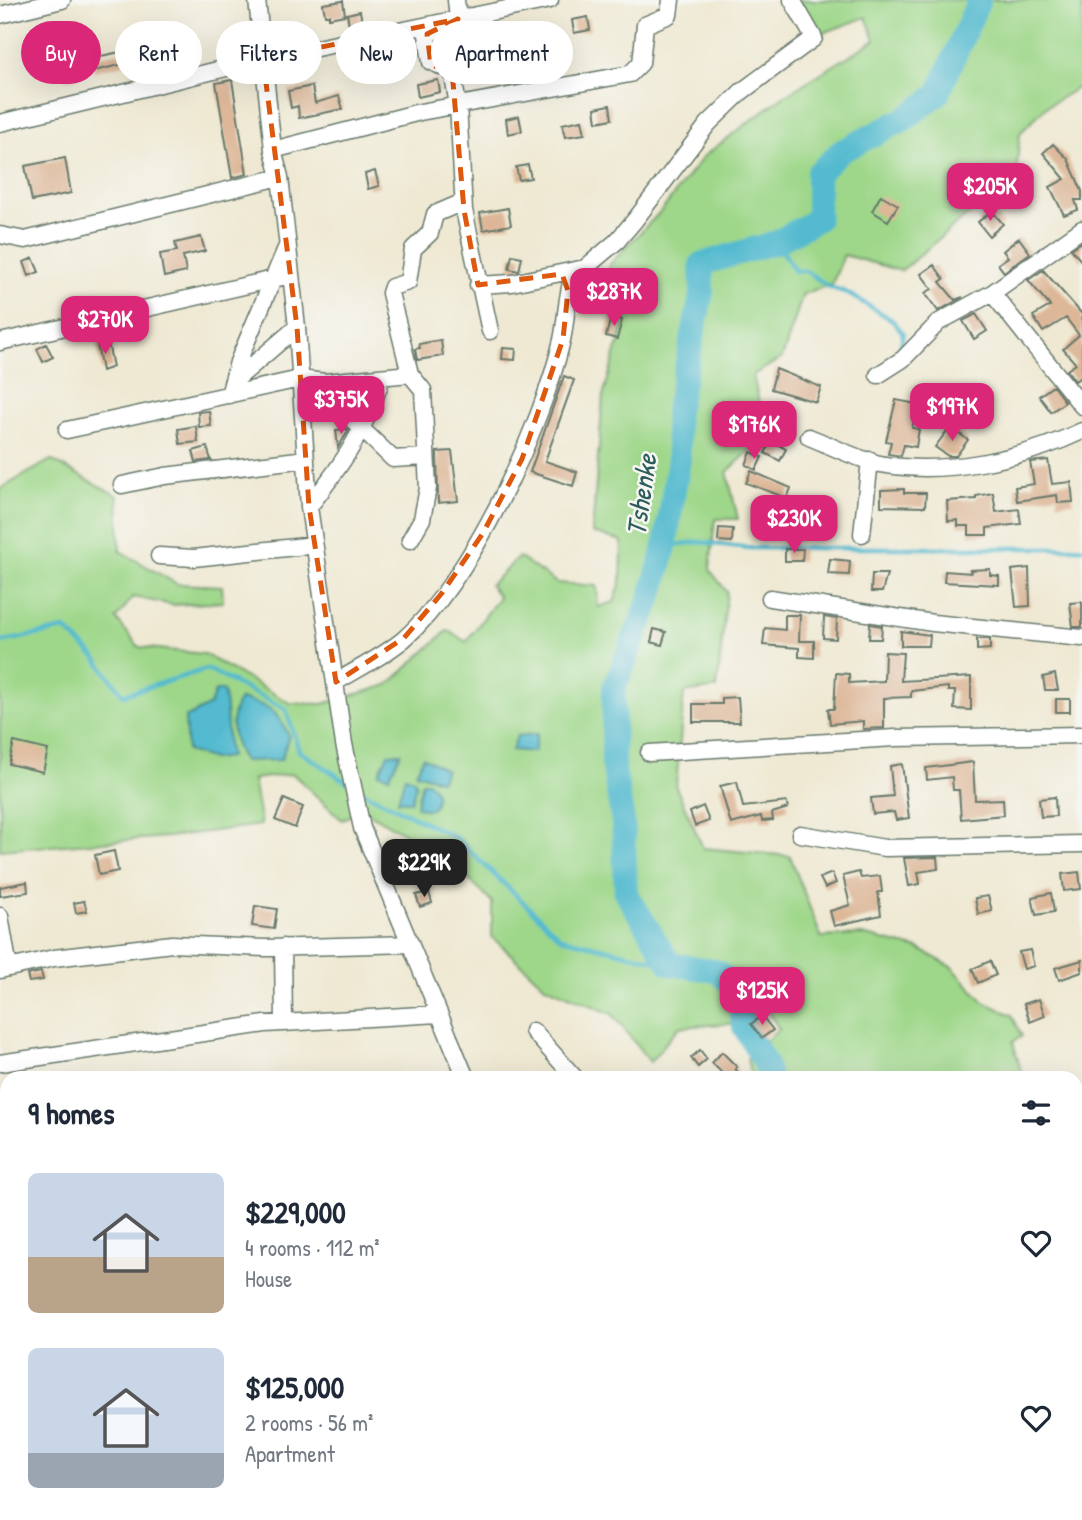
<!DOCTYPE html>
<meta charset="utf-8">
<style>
:root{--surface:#fff;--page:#f6f6f7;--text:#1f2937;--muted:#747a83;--accent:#db2777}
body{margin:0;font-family:"Patrick Hand",sans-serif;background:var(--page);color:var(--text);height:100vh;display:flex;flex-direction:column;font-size:26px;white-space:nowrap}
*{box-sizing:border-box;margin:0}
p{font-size:23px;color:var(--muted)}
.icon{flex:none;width:38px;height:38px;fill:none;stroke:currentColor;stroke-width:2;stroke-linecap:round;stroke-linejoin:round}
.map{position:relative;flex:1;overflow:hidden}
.drawer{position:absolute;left:0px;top:1071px;width:1083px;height:450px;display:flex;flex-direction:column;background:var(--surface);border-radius:21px 21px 0 0;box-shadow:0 7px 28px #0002}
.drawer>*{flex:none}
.guide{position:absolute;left:21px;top:21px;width:700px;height:63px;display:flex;gap:14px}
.price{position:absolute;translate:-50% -60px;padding:0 16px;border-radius:14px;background:var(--accent);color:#fff;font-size:23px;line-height:46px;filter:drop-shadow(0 2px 4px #0008)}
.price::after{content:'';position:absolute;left:50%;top:42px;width:21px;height:16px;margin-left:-10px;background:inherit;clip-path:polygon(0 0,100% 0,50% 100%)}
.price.selected{background:#222;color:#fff}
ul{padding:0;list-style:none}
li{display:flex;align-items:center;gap:21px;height:175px;padding:0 28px}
li span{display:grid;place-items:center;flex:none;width:196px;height:140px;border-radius:10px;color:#555}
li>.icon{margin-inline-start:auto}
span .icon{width:84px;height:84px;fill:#fffc;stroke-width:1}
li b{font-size:30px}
h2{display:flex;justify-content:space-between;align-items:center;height:84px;padding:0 28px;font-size:30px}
.chip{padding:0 24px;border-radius:32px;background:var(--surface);box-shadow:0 7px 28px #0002;font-size:24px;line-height:63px}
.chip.selected{background:var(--accent);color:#fff}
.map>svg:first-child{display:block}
.green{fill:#9ed789;stroke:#5e8a5e;stroke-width:2}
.water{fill:#52bacf;stroke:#387c82;stroke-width:2}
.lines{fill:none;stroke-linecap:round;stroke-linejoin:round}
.stream{stroke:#52bacf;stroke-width:4.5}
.river{stroke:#52bacf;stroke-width:24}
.building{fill:#ddb798}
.minor-casing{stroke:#68796c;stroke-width:19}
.minor{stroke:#fff;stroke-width:16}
.marked{fill:none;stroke:#de580e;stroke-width:5;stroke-dasharray:14 9;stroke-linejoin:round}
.labels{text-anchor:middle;stroke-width:5;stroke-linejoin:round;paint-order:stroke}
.water-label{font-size:28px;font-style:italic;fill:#2c5c5b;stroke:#f6f6f2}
</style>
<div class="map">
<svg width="1082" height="1520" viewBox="0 0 1082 1520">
<rect width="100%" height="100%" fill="#f6f6f2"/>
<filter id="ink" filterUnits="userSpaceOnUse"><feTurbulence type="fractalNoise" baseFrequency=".0143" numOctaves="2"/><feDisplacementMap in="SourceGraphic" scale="14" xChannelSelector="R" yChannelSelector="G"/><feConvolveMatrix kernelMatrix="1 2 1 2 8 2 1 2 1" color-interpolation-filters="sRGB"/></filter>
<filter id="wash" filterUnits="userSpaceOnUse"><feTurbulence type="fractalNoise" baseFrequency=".00686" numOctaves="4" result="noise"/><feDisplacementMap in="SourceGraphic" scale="28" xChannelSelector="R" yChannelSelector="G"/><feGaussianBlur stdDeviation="1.57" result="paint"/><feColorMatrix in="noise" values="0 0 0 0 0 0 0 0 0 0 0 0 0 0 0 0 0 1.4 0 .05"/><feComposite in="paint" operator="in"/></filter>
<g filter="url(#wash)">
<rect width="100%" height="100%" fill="#efe9d3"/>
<path class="green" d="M800 0H1082V85L1046 107 1020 133 1016 174 901 271 844 255 832 284 803 294 782 358 753 375 766 436 727 472 738 519H715L710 570 727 592 717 688 684 693 676 787 703 848 790 856 821 937 862 935 919 949 952 967 984 1002 1012 1015 1022 1036 1013 1042 1023 1078H751L747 1058 779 1029 765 1007 739 1023 679 1027 650 1062 612 1014 545 986 492 937V902L449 860 369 813 360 810 342 820 293 774 253 779 261 825 168 837 0 850V489L51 460 118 496 120 551 177 584 222 586 223 602 173 605 133 597 116 619 139 647 204 654 290 703 323 704 388 685 448 630 466 642 499 597 490 585 519 557 557 583 597 586 598 607 614 602 621 582 622 541 592 533 603 396 627 314 606 296 610 264 662 210 704 156 782 97 875 40 866 17 823 33 798 3Z
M1082 1354V1445H1076V1357Z"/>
<path class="water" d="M215 691H223C229 712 225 733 230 757L213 759 187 751 185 718 210 705Z
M240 699C269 706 276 708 289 736L281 760 244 761C232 743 227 718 240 699Z
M537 734 534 752 512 750 517 736Z
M401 753 389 777 379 773 388 754Z
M423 757 446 770 440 780 416 773Z
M405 776 414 779 416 785 411 801H398Z
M422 782H428C438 791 438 796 433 808L427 810 416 806Z"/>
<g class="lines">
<path class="stream" d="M777 242 795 271H806L829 287 845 292 891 319 903 333 900 351
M665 546 699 542 750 548H1082
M0 642 65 629 95 657 123 695 207 669 286 709 299 751 347 782
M358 789 456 838 561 938 670 964"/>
<path class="river" d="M769 1078 765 1063 744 1027 737 988 716 971 670 964 626 893 623 822 613 764 614 688 651 597 665 546 679 459 676 415 702 292 701 264 777 242 818 219V173L840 152 908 117 938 94 979 0
M1076 1407 1082 1413"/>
</g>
<g id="blocks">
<path class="building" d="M343 1 345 15 329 18V15H325L323 4Z
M360 11 363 28 350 30 347 14Z
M588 17 590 30 574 33 572 20Z
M130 50 132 62 94 71 91 58Z
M540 55 543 70 524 74 522 58Z
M76 66 79 77 65 80 63 69Z
M232 80 247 174 232 178 216 83Z
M438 80 440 92 418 97 416 84Z
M312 86 315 103 339 96 343 109 299 118 298 106 291 108 288 91Z
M610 105 612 119 597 122 595 108Z
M519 116 522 131 508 134 506 119Z
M582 120 585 134 565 137 562 124Z
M1053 144 1068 159 1082 191V200H1075L1078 210 1064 215 1050 187 1065 179 1043 153Z
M65 158 71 193 32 201 25 166Z
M528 165 531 178 519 180 516 167Z
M375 171 379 186 368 189 365 174Z
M881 195 898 205 888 221 872 211Z
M508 208 511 225 483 230 480 213Z
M992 211 1003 224 989 236 978 222Z
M201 237 205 251 183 256 186 272 164 277 160 254 177 251 175 243Z
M1019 238 1030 253 1004 272 998 264 1008 257 1003 251Z
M1082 242V262L1071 249Z
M512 255 522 257 519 271 509 269Z
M33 258 39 272 29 276 24 262Z
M934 265 944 279 940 282 955 300 963 297 938 311 925 293 932 289 921 274Z
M1043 270 1082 314V376L1075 381 1067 370 1076 364 1063 349 1079 335 1066 318 1043 332 1033 316 1050 306 1028 280Z
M976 314 987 331 974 339 963 321Z
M611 317 622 320 617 339 606 336Z
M441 340 443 356 417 360 415 349 420 348 419 344Z
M108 342 113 367 102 371 97 344Z
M46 344 53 357 43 362 37 349Z
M503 348 516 349 515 360 502 359Z
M776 369 821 387 816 402 771 389Z
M564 376 574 380 545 461 577 472 573 486 530 472Z
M1053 386 1065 402 1051 412 1039 396Z
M896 400 917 404 912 428 919 429 916 447 904 445 901 456 888 454 891 442 886 441Z
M209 411 211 426 199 427 198 412Z
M196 426 198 442 180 444 178 429Z
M950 427 968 440 956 456H948L935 447Z
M347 429 348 431 338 448 336 430Z
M771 441 786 449 780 461 765 453Z
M207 447 211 460 196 462 193 451Z
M452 451 458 501 438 503 437 452Z
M751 452 762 457 756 470 746 465Z
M1048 460 1052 484 1071 482 1073 502 1058 503 1057 495 1017 501 1015 487 1034 484 1030 462Z
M751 471 791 488 787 498 746 483Z
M904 489V493H926L925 507 881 506V490Z
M993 493 996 512 1019 509 1021 524 987 528V535H969V526H958V520L948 521 947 501 976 499V496Z
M719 528 733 529 732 542 718 541Z
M785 549H803L802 561H785Z
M830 559 850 561 849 575 828 574Z
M1029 568 1030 606 1016 607 1012 570Z
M990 569V575L999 576V585L944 582 945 571 971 573 970 570Z
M872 574H887L882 592H871Z
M1082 602V627H1073L1070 603Z
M785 615H800L799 641H814V658L799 657V648L763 645 765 628 785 630Z
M824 617 837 619 836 639 823 638Z
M870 624 882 626 881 639H869Z
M654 629 666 632 662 645 651 642Z
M901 631 930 635 929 646H901Z
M977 639H990V649L977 650Z
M885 652 903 653 901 681 971 677V710L954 709 955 691H948V687L911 691V697L884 698V728L863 729V721L830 724 828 709H834L836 673 849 674V683L884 681Z
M1055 674 1058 690H1045L1043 677Z
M738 697 740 722H693V704H722V698Z
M1056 699H1070V712H1056Z
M14 742 48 750 43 772 9 764Z
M973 762 975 800 1003 799 1004 815 961 819 959 790H953L952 777 927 780 926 768Z
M902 764 909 818 896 820 894 812 873 814 871 798 893 796 890 766Z
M737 782 743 807 787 802 788 808 772 813 773 820 762 821 761 816 731 824 720 786Z
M1055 797 1056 816 1041 817 1039 799Z
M284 799 303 807 295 828 275 820Z
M703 806 709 821 695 826 690 812Z
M114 851 118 871 99 875 95 855Z
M937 857 938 869 918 872 920 884 909 886 904 858Z
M859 872 861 878 880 876 882 892H878L881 915 834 926 830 911 850 905 843 876Z
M1079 872 1081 889 1064 891 1062 874Z
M832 873 836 883 825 888 820 878Z
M27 882 28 892 0 896V887Z
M429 892 432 903 420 907 416 895Z
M1051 893 1054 912 1036 915 1032 897Z
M988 896 992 911 978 914 975 898Z
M84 901 87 911 76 913 74 903Z
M255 906 277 909 274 929 252 926Z
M1030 950 1034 966 1024 969 1019 952Z
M1082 960V972L1059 980 1055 968Z
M990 961 996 975 978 983 972 969Z
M41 972 43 980 29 982 27 975Z
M1039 999 1045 1016 1030 1022 1024 1004Z
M762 1016 773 1030 762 1038 751 1024Z
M700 1050 707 1059 698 1067 691 1058Z
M722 1052 737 1067 735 1069 744 1078H727L712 1063Z"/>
</g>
</g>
<g filter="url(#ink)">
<use href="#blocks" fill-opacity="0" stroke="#68796c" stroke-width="2"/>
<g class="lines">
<g class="minor-casing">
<path id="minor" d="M257 0 273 150 280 177 297 327 309 507 344 744 362 828 466 1078
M456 0 458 19 427 35 431 62 452 71 458 105 464 210 490 331
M0 15 62 0
M0 123 263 59 550 0
M273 150 420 112 630 74 641 63 645 25 669 15 671 0
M0 235 25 240 280 177
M478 285 512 283 585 268 617 241 635 220 708 124 741 92 814 38 792 0
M992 293 1082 406
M0 342 291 275
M878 375 903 359 939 322 992 293 1082 229
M312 381 393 459 426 457
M232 383 297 327
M229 395 238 362 287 246
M67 430 300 379 325 382 410 374
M809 437C832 446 856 459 880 464 945 476 1023 459 1082 431
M122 485 165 476 306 459
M309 507C345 460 363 435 382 378
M862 534 870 460
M410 540 422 519 428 488 423 390 410 374 390 293 392 287 408 282 413 249 430 233 435 214 463 202
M159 556 194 558 314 545
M770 598 933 623 1082 638
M336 682C359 668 384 656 404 639 471 580 542 427 562 340 567 317 566 295 574 272
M649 753 895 738 1082 735
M800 834 885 848 1082 844
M0 916 9 968
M283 947 284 1023
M0 970 54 958 172 944 265 948 411 944
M533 1031 575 1078
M0 1063 265 1024 439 1014
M1076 1102 1082 1101
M0 1157 7 1156
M1076 1160 1082 1177
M0 1255 7 1254
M0 1449 7 1447
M421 1514 423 1520
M593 1514 595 1520
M806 1514 809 1520
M478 1520 492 1514"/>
</g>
<use href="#minor" class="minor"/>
</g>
</g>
<path class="marked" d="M458 19 427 34 431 65 452 71 464 210 478 285 562 274 568 291 563 339 522 459 483 533 442 593 404 638 336 682 309 507 297 327 263 59Z"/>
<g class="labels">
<g class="water-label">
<text transform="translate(641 495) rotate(-82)" y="10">Tshenke</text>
</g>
</g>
</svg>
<b class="price" style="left:990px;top:223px">$205K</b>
<b class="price" style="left:614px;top:328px">$287K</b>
<b class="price" style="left:105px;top:356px">$270K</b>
<b class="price" style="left:341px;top:436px">$375K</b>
<b class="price" style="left:952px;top:443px">$197K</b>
<b class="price" style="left:754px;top:461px">$176K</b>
<b class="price" style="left:794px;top:555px">$230K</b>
<b class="price selected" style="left:424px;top:899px">$229K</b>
<b class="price" style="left:762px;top:1027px">$125K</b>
<div class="guide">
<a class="chip selected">Buy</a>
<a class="chip">Rent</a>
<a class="chip">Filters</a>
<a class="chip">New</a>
<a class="chip">Apartment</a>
</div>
<section class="drawer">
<h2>9 homes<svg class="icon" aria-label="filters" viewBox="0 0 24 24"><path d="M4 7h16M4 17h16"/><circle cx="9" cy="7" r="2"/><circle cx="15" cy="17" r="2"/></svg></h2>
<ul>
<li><span style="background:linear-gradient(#c9d6e8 60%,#b9a48a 0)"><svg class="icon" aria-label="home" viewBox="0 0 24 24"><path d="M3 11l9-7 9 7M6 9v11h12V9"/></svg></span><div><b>$229,000</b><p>4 rooms · 112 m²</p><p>House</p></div><svg class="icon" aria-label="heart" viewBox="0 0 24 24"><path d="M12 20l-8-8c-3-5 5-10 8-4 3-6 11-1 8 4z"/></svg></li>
<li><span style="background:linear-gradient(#c9d6e8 75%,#9aa5b1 0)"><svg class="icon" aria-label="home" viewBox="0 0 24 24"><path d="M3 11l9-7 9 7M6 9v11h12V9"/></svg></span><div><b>$125,000</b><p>2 rooms · 56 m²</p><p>Apartment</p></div><svg class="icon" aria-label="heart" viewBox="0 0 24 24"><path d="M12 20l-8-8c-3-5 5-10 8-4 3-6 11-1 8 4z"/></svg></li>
</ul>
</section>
</div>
